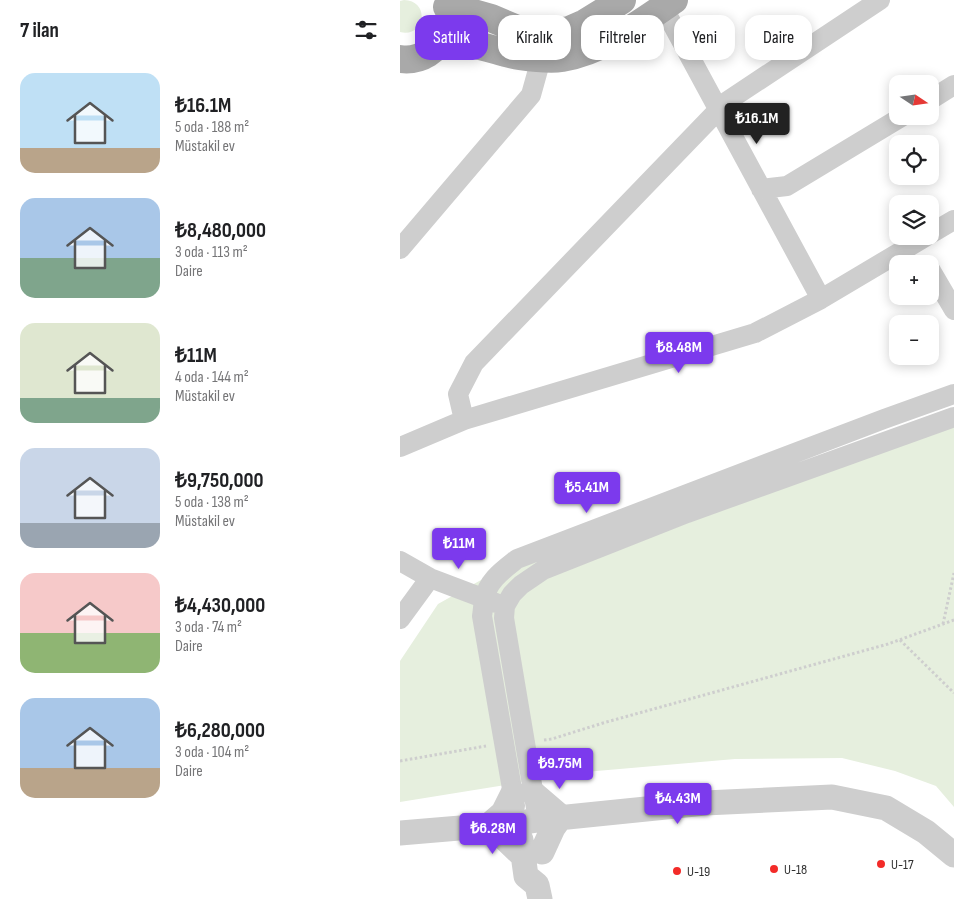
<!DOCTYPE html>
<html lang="tr">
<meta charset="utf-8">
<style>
:root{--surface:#fff;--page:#f6f6f6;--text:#202124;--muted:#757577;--accent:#7c3aed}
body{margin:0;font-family:"Sofia Sans Condensed",sans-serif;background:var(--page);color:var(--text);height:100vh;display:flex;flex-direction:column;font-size:19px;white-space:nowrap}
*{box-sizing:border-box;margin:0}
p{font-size:16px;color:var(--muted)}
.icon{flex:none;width:28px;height:28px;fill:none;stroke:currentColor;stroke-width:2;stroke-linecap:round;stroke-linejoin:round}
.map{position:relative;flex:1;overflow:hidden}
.drawer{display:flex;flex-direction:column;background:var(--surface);width:400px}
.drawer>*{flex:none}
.hud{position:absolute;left:15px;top:15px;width:464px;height:45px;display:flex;gap:10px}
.needle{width:32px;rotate:103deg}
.controls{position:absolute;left:489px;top:75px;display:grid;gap:10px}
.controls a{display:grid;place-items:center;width:50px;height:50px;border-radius:10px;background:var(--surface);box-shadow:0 2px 12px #0003;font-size:25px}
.price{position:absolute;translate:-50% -42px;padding:0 11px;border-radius:5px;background:var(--accent);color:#fff;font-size:16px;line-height:32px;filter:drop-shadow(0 1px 2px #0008)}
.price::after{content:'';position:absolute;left:50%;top:30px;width:15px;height:11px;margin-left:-8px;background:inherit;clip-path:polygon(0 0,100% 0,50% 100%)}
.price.selected{background:#222;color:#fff}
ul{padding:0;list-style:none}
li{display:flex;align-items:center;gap:15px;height:125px;padding:0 20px}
li span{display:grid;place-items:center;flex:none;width:140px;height:100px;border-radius:15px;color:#555}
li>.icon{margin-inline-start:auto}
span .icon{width:60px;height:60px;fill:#fffc;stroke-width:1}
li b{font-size:21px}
h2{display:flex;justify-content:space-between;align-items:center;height:60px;padding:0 20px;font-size:21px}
.pill{padding:0 18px;border-radius:15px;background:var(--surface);box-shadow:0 2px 12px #0003;font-size:18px;line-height:45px}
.pill.selected{background:var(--accent);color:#fff}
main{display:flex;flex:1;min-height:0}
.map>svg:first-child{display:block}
.green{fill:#e6efde}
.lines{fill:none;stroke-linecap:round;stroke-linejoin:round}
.path{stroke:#cecece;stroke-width:3;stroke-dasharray:2.5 2.5;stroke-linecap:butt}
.minor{stroke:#cecece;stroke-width:20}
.tertiary{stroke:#cecece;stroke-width:25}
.primary{stroke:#a9a9a9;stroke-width:28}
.poi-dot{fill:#f32b28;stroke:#fff;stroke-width:2}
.labels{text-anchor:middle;stroke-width:5;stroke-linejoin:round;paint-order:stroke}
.poi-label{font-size:14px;fill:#313131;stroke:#fff;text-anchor:start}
</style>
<main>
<section class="drawer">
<h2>7 ilan<svg class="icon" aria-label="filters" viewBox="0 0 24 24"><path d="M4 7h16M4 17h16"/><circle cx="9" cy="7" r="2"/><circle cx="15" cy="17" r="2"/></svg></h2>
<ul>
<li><span style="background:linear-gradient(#bfe0f5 75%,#b9a48a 0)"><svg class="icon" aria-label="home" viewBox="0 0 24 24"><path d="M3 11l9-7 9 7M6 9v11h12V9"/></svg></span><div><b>₺16.1M</b><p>5 oda · 188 m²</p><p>Müstakil ev</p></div></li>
<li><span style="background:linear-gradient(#a9c7e8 60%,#7fa58c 0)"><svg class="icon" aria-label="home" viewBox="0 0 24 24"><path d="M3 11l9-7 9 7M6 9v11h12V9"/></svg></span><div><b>₺8,480,000</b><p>3 oda · 113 m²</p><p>Daire</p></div></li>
<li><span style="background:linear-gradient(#dfe7d0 75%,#7fa58c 0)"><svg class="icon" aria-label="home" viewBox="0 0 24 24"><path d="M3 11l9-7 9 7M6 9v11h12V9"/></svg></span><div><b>₺11M</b><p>4 oda · 144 m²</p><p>Müstakil ev</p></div></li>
<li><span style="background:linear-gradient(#c9d6e8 75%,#9aa5b1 0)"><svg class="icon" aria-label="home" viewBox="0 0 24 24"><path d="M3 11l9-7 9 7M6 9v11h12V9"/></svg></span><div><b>₺9,750,000</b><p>5 oda · 138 m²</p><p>Müstakil ev</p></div></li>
<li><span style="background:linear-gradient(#f6c9c9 60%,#8fb573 0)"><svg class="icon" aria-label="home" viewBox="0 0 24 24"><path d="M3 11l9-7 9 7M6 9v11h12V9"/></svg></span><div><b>₺4,430,000</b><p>3 oda · 74 m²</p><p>Daire</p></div></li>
<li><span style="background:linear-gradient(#a9c7e8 70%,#b9a48a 0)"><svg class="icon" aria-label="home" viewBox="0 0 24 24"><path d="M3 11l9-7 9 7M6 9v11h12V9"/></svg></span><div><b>₺6,280,000</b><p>3 oda · 104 m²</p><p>Daire</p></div></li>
</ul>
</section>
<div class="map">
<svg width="554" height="899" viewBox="0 0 554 899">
<rect width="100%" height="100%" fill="#fff"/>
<path class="green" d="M4 0C31 1 25 38 0 32V1Z
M554 410V807L536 786 495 771 442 758 335 759 185 772 0 802V661L38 604 81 580 505 426Z"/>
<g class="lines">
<path class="path" d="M543 624 554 573
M500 640 554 693
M144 740 152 739 203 723 488 644 554 620
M0 761 86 746"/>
<path class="minor" d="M263 7 421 299
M530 100 554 85
M361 189 387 186 503 116
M530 234 554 220
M0 249 131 95 141 59
M530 269 554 310
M64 420 58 394 74 363 326 102 480 0
M0 447 64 420 355 333 421 299 527 236
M0 561 30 578 96 603
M0 619 30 578
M115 806 82 616C83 611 83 605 84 600 87 581 103 570 117 559L484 419 554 394
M136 808 104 618 105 606 112 594 121 585 143 570 287 513 554 417"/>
<path class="tertiary" d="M113 793 103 813 88 826 104 838 123 856
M133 793 161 817 153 828 142 852
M0 833 118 823 138 820 305 803 432 797 486 808 526 832 554 855
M121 840 126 876 137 885 140 899"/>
<path class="primary" d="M47 7 63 10 91 18 117 29 153 33 169 30 185 23 222 0
M37 46C47 45 58 44 68 44 84 45 104 54 120 56 134 58 149 60 162 58 205 50 239 24 274 0
M0 59C20 62 39 50 46 31"/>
</g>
<g class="poi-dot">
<circle cx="481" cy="864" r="5"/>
<circle cx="374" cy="869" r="5"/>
<circle cx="277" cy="871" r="5"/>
</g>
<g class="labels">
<g class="poi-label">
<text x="491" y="869">U-17</text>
<text x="384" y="874">U-18</text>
<text x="287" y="876">U-19</text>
</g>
</g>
</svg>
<div class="controls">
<a><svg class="needle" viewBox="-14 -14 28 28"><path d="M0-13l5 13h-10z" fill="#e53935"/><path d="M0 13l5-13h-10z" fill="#757577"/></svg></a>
<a><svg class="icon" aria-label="locate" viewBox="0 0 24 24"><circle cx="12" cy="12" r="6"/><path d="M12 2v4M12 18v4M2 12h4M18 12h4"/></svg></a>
<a><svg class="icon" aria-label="layers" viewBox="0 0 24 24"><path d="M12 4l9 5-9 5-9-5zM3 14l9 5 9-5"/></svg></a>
<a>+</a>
<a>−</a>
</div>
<b class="price selected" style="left:357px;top:145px">₺16.1M</b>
<b class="price" style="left:279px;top:374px">₺8.48M</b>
<b class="price" style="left:187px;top:514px">₺5.41M</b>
<b class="price" style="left:59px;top:570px">₺11M</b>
<b class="price" style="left:160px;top:790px">₺9.75M</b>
<b class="price" style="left:278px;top:825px">₺4.43M</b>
<b class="price" style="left:93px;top:855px">₺6.28M</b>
<div class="hud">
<a class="pill selected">Satılık</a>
<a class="pill">Kiralık</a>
<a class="pill">Filtreler</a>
<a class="pill">Yeni</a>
<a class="pill">Daire</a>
</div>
</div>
</main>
